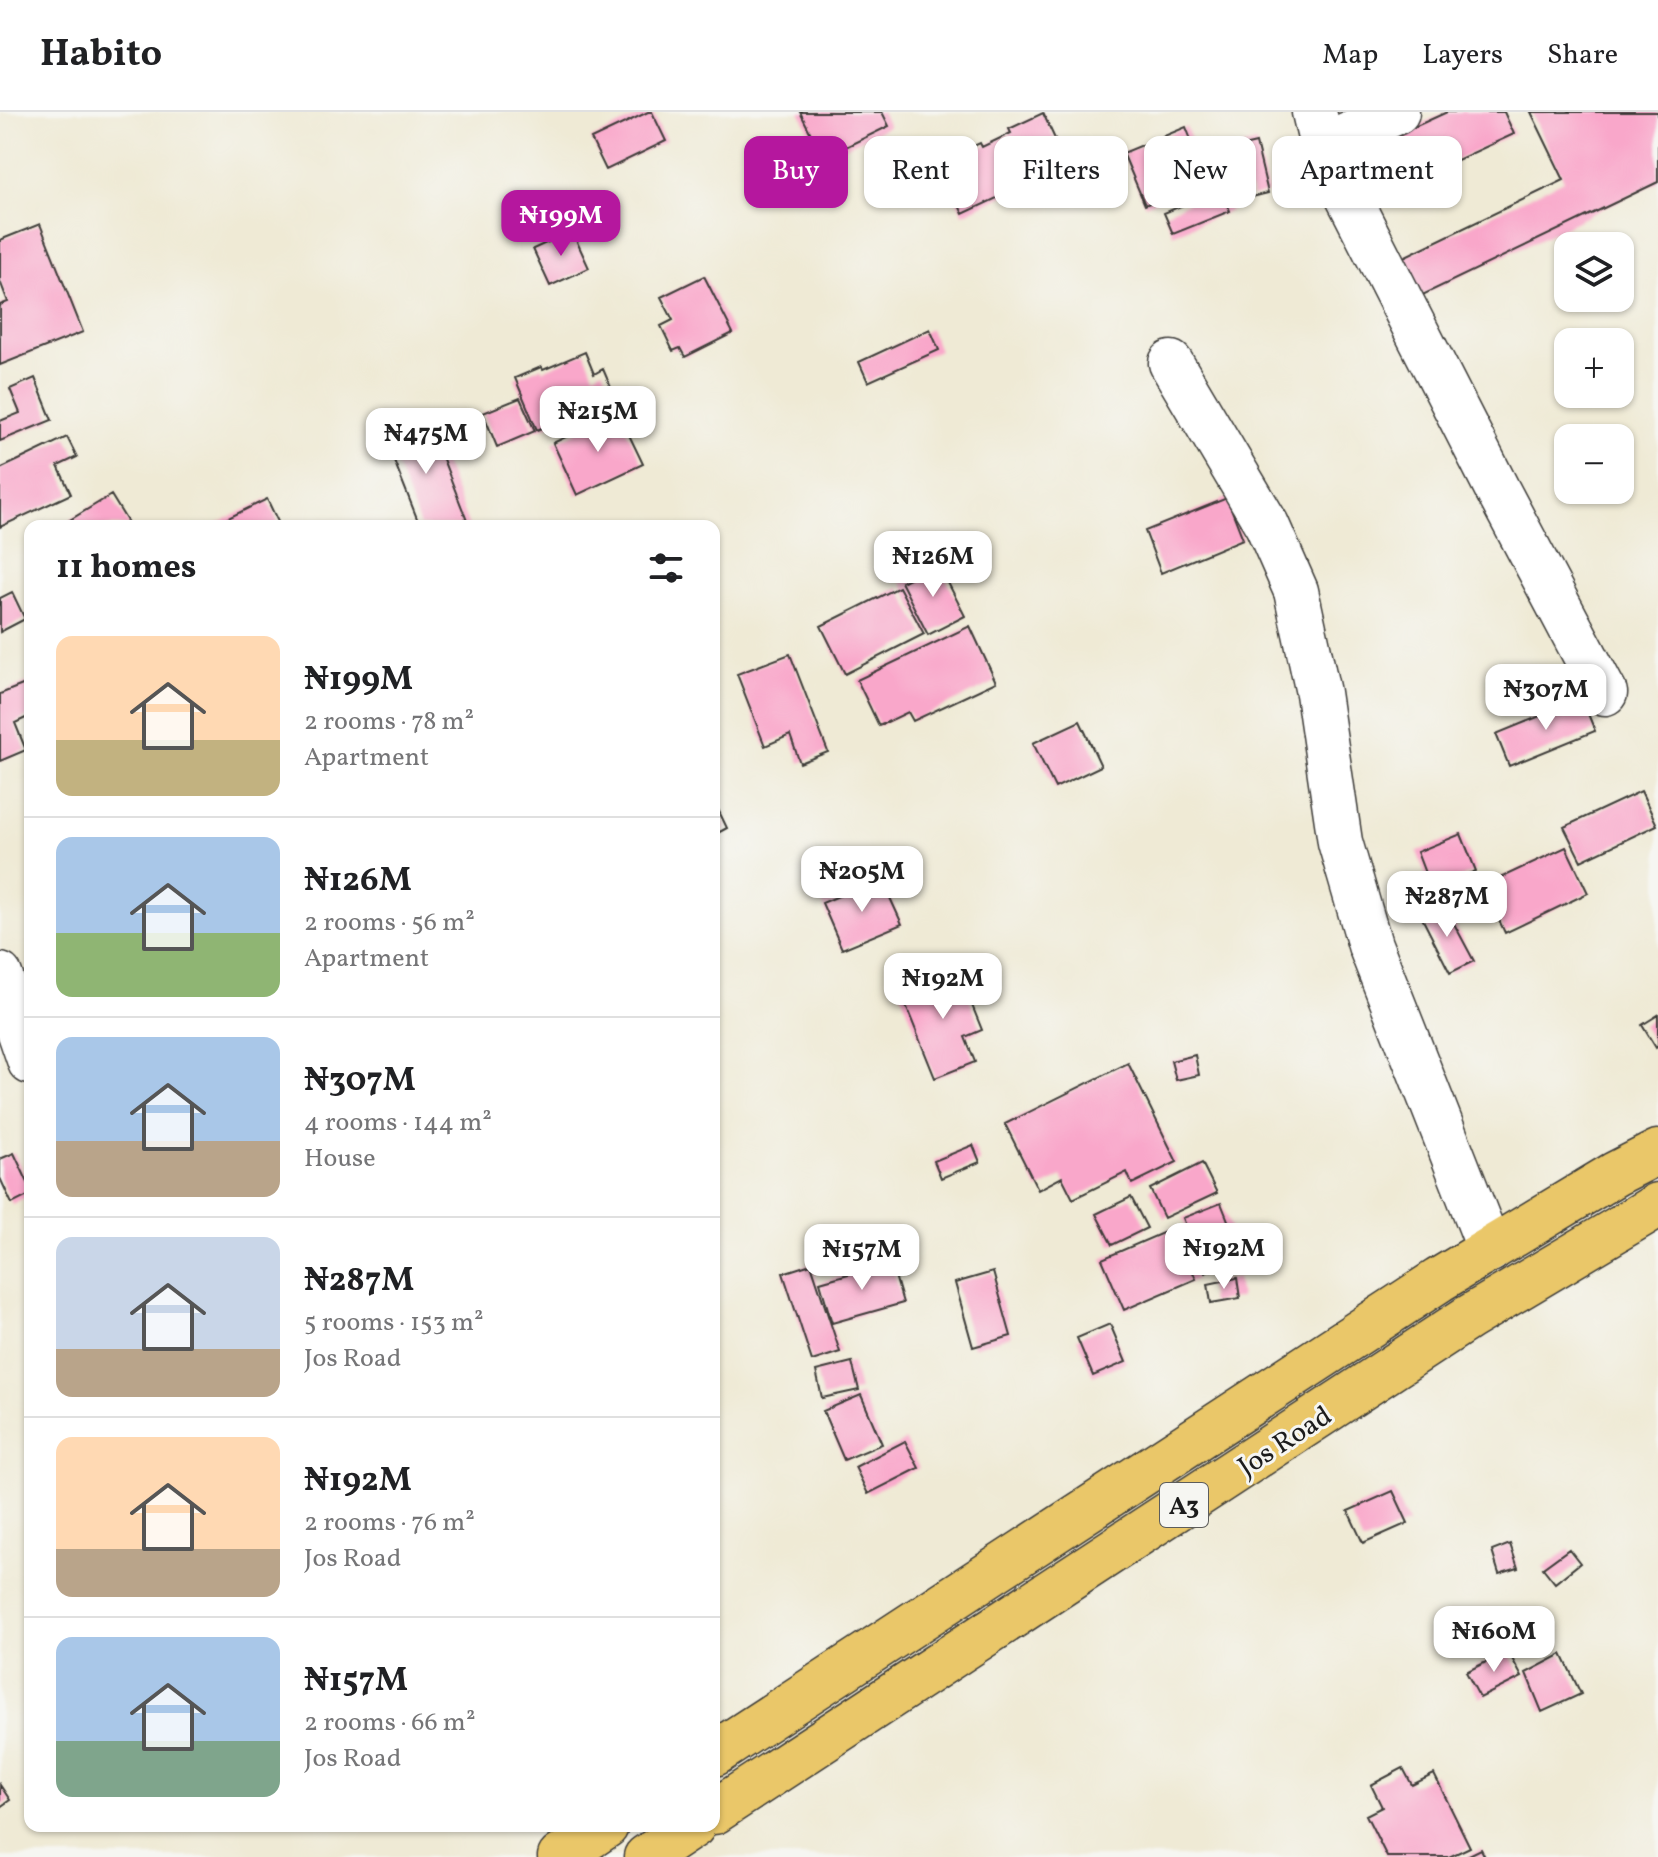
<!DOCTYPE html>
<meta charset="utf-8">
<style>
:root{--surface:#fff;--page:#f6f6f6;--text:#202124;--muted:#757577;--line:#e0e0e0;--accent:#b5179e}
body{margin:0;font-family:Vollkorn,serif;background:var(--page);color:var(--text);height:100vh;display:flex;flex-direction:column;font-size:30px;white-space:nowrap}
*{box-sizing:border-box;margin:0}
p{font-size:26px;color:var(--muted)}
.icon{flex:none;width:44px;height:44px;fill:none;stroke:currentColor;stroke-width:2;stroke-linecap:round;stroke-linejoin:round}
.map{position:relative;flex:1;overflow:hidden}
.drawer{position:absolute;left:24px;top:408px;width:696px;height:1312px;display:flex;flex-direction:column;background:var(--surface);border-radius:16px;box-shadow:0 2px 6px #0004}
.drawer>*{flex:none}
.hud{position:absolute;left:744px;top:24px;width:760px;height:72px;display:flex;gap:16px}
.fabs{position:absolute;left:1554px;top:120px;display:grid;gap:16px}
.fabs a{display:grid;place-items:center;width:80px;height:80px;border-radius:16px;background:var(--surface);box-shadow:0 2px 6px #0004;font-size:40px}
.price{position:absolute;translate:-50% -68px;padding:0 18px;border-radius:16px;background:#fff;color:#222;font-size:26px;line-height:52px;filter:drop-shadow(0 2px 4px #0008)}
.price::after{content:'';position:absolute;left:50%;top:48px;width:24px;height:18px;margin-left:-12px;background:inherit;clip-path:polygon(0 0,100% 0,50% 100%)}
.price.current{background:var(--accent);color:#fff}
ul{padding:0;list-style:none}
li{display:flex;align-items:center;gap:24px;height:200px;padding:0 32px}
li+li{border-top:2px solid var(--line)}
li span{display:grid;place-items:center;flex:none;width:224px;height:160px;border-radius:16px;color:#555}
li>.icon{margin-inline-start:auto}
span .icon{width:96px;height:96px;fill:#fffc;stroke-width:1}
li b{font-size:34px}
h2{display:flex;justify-content:space-between;align-items:center;height:96px;padding:0 32px;font-size:34px}
.pill{padding:0 28px;border-radius:16px;background:var(--surface);box-shadow:0 2px 6px #0004;font-size:28px;line-height:72px}
.pill.current{background:var(--accent);color:#fff}
header{display:flex;align-items:center;gap:48px;box-sizing:border-box;height:112px;padding:0 40px;background:var(--surface);border-bottom:2px solid var(--line)}
header strong{font-size:38px}
nav{display:flex;gap:44px;margin-inline-start:auto;font-size:28px}
.map>svg:first-child{display:block}
.building{fill:#f9a7ca}
.lines{fill:none;stroke-linecap:round;stroke-linejoin:round}
.minor-casing{stroke:#3c3b38;stroke-width:47}
.highway-casing{stroke:#3c3b38;stroke-width:47}
.minor{stroke:#fff;stroke-width:44}
.highway{stroke:#eac769;stroke-width:44}
.labels{text-anchor:middle;stroke-width:6;stroke-linejoin:round;paint-order:stroke}
.shield{fill:#f6f6f2;stroke:#5d5d5c;stroke-width:2}
.shield-label{font-size:26px;font-weight:bold;fill:#1c1c1c}
.street-label{font-size:28px;fill:#1c1c1c;stroke:#f6f6f2}
</style>
<header>
<strong>Habito</strong>
<nav><a>Map</a><a>Layers</a><a>Share</a></nav>
</header>
<div class="map">
<svg width="1658" height="1745" viewBox="0 0 1658 1745">
<rect width="100%" height="100%" fill="#f6f6f2"/>
<filter id="ink" filterUnits="userSpaceOnUse"><feTurbulence type="fractalNoise" baseFrequency=".0125" numOctaves="2"/><feDisplacementMap in="SourceGraphic" scale="16" xChannelSelector="R" yChannelSelector="G"/><feConvolveMatrix kernelMatrix="1 2 1 2 8 2 1 2 1" color-interpolation-filters="sRGB"/></filter>
<filter id="wash" filterUnits="userSpaceOnUse"><feTurbulence type="fractalNoise" baseFrequency=".006" numOctaves="4" result="noise"/><feDisplacementMap in="SourceGraphic" scale="32" xChannelSelector="R" yChannelSelector="G"/><feGaussianBlur stdDeviation="1.8" result="paint"/><feColorMatrix in="noise" values="0 0 0 0 0 0 0 0 0 0 0 0 0 0 0 0 0 1.4 0 .05"/><feComposite in="paint" operator="in"/></filter>
<g filter="url(#wash)">
<rect width="100%" height="100%" fill="#efead5"/>
<g id="blocks">
<path class="building" d="M648 0H652L666 29 606 58 591 27Z
M800 0H882L889 14 823 46Z
M1447 0H1504L1514 22 1366 90 1346 46Z
M1531 0H1658V70L1408 190 1389 152 1564 68Z
M1043 1 1067 53 963 102 939 50 980 31 982 35 1011 21 1009 17Z
M1186 15 1207 68 1145 93 1123 41Z
M1256 31 1268 81 1252 85 1239 35Z
M1221 77 1230 99 1173 122 1164 101Z
M40 112 83 220 0 253V193L8 190 0 169V128Z
M572 119 589 156 550 174 533 137Z
M704 164 733 221 685 245 680 236 673 239 661 214 673 208 661 185Z
M930 217 939 238 868 270 859 250Z
M585 240 594 262 603 257 615 285 537 318 515 266 541 255 543 258Z
M35 266 52 308 0 329V309L20 301 10 277Z
M520 286 535 319 497 335 483 301Z
M618 300 643 352 577 383 553 331Z
M427 306 469 414H420L384 323Z
M67 325 77 345 58 354 71 382 0 415V357Z
M111 383 130 414H60Z
M1227 386 1243 427 1161 461 1145 419Z
M267 387 280 414H212Z
M938 451 965 504 928 523 901 470Z
M899 475 924 522 845 562 821 514Z
M12 480 25 507 0 520V486Z
M970 514 996 570 913 609 908 600 879 614 857 568Z
M790 542 828 640 800 651 790 623 765 634 737 562Z
M30 570V604L15 611 26 638 0 649V582Z
M1582 587 1595 619 1509 654 1496 622Z
M1080 609 1101 654 1055 676 1033 631Z
M1641 679 1657 713 1581 749 1564 715Z
M714 689 727 716 714 723Z
M1461 722 1476 759 1431 777 1417 740Z
M1566 735 1588 781 1505 821 1483 774Z
M881 766 902 812 842 837 822 791Z
M1444 793 1474 849 1450 861 1421 804Z
M957 856 982 918 965 925 975 950 935 966 900 879Z
M1658 903V934L1656 936 1642 913Z
M1195 943 1199 963 1176 968 1171 949Z
M1128 951 1177 1050 1132 1072 1127 1060 1073 1087 1062 1065 1038 1078 1005 1012Z
M973 1033 980 1050 941 1066 934 1049Z
M14 1041 30 1075V1083L12 1092 0 1066V1047Z
M1202 1051 1217 1081 1164 1106 1150 1077Z
M1131 1085 1147 1116 1112 1133 1096 1102Z
M1221 1091 1243 1146 1205 1161 1183 1106Z
M1174 1116 1196 1167 1124 1198 1102 1147Z
M891 1150 903 1191 832 1211 820 1170Z
M811 1152 840 1240 812 1249 783 1161Z
M993 1160 1011 1224 973 1235 955 1171Z
M1237 1166 1240 1186 1211 1191 1208 1172Z
M1110 1212 1126 1250 1093 1264 1077 1226Z
M852 1250 859 1278 822 1286 816 1259Z
M861 1283 882 1332 844 1348 823 1299Z
M905 1329 919 1356 868 1382 855 1355Z
M1393 1379 1408 1411 1363 1431 1348 1399Z
M1510 1432 1518 1456 1499 1462 1492 1439Z
M1569 1437 1580 1451 1555 1471 1543 1456Z
M1508 1539 1522 1565 1480 1586 1466 1560Z
M1562 1542 1581 1582 1542 1600 1526 1561Z
M1403 1656 1412 1673 1434 1662 1470 1735 1449 1745H1387L1366 1703 1382 1695 1371 1673Z
M0 1673 10 1688 0 1695Z
M1481 1737 1485 1745H1465Z"/>
</g>
</g>
<g filter="url(#ink)">
<use href="#blocks" fill-opacity="0" stroke="#3c3b38" stroke-width="2"/>
<g class="lines">
<g class="minor-casing">
<path id="minor" d="M1314 0 1322 34 1498 379 1605 581
M1322 34 1397 0
M1171 251 1267 413 1296 479 1318 581 1340 730 1370 833 1490 1138
M0 863 30 950"/>
</g>
<g class="highway-casing">
<path id="highway" d="M714 1642 1439 1168 1615 1062 1658 1040
M714 1700 1468 1206 1658 1093
M560 1745 606 1714
M646 1745 693 1714"/>
</g>
<use href="#minor" class="minor"/>
<use href="#highway" class="highway"/>
</g>
</g>
<g class="labels">
<rect class="shield" x="1160" y="1371" width="48" height="44" rx="6"/>
<g class="shield-label">
<text x="1184" y="1402">A3</text>
</g>
<g class="street-label">
<text transform="translate(1284 1328) rotate(-33)" y="10">Jos Road</text>
</g>
</g>
</svg>
<div class="fabs">
<a><svg class="icon" aria-label="layers" viewBox="0 0 24 24"><path d="M12 4l9 5-9 5-9-5zM3 14l9 5 9-5"/></svg></a>
<a>+</a>
<a>−</a>
</div>
<b class="price current" style="left:561px;top:146px">₦199M</b>
<b class="price" style="left:598px;top:342px">₦215M</b>
<b class="price" style="left:426px;top:364px">₦475M</b>
<b class="price" style="left:933px;top:487px">₦126M</b>
<b class="price" style="left:1546px;top:620px">₦307M</b>
<b class="price" style="left:862px;top:802px">₦205M</b>
<b class="price" style="left:1447px;top:827px">₦287M</b>
<b class="price" style="left:943px;top:909px">₦192M</b>
<b class="price" style="left:1224px;top:1179px">₦192M</b>
<b class="price" style="left:862px;top:1180px">₦157M</b>
<b class="price" style="left:1494px;top:1562px">₦160M</b>
<div class="hud">
<a class="pill current">Buy</a>
<a class="pill">Rent</a>
<a class="pill">Filters</a>
<a class="pill">New</a>
<a class="pill">Apartment</a>
</div>
<section class="drawer">
<h2>11 homes<svg class="icon" aria-label="filters" viewBox="0 0 24 24"><path d="M4 7h16M4 17h16"/><circle cx="9" cy="7" r="2"/><circle cx="15" cy="17" r="2"/></svg></h2>
<ul>
<li><span style="background:linear-gradient(#ffd9b3 65%,#c2b280 0)"><svg class="icon" aria-label="home" viewBox="0 0 24 24"><path d="M3 11l9-7 9 7M6 9v11h12V9"/></svg></span><div><b>₦199M</b><p>2 rooms · 78 m²</p><p>Apartment</p></div></li>
<li><span style="background:linear-gradient(#a9c7e8 60%,#8fb573 0)"><svg class="icon" aria-label="home" viewBox="0 0 24 24"><path d="M3 11l9-7 9 7M6 9v11h12V9"/></svg></span><div><b>₦126M</b><p>2 rooms · 56 m²</p><p>Apartment</p></div></li>
<li><span style="background:linear-gradient(#a9c7e8 65%,#b9a48a 0)"><svg class="icon" aria-label="home" viewBox="0 0 24 24"><path d="M3 11l9-7 9 7M6 9v11h12V9"/></svg></span><div><b>₦307M</b><p>4 rooms · 144 m²</p><p>House</p></div></li>
<li><span style="background:linear-gradient(#c9d6e8 70%,#b9a48a 0)"><svg class="icon" aria-label="home" viewBox="0 0 24 24"><path d="M3 11l9-7 9 7M6 9v11h12V9"/></svg></span><div><b>₦287M</b><p>5 rooms · 153 m²</p><p>Jos Road</p></div></li>
<li><span style="background:linear-gradient(#ffd9b3 70%,#b9a48a 0)"><svg class="icon" aria-label="home" viewBox="0 0 24 24"><path d="M3 11l9-7 9 7M6 9v11h12V9"/></svg></span><div><b>₦192M</b><p>2 rooms · 76 m²</p><p>Jos Road</p></div></li>
<li><span style="background:linear-gradient(#a9c7e8 65%,#7fa58c 0)"><svg class="icon" aria-label="home" viewBox="0 0 24 24"><path d="M3 11l9-7 9 7M6 9v11h12V9"/></svg></span><div><b>₦157M</b><p>2 rooms · 66 m²</p><p>Jos Road</p></div></li>
</ul>
</section>
</div>
